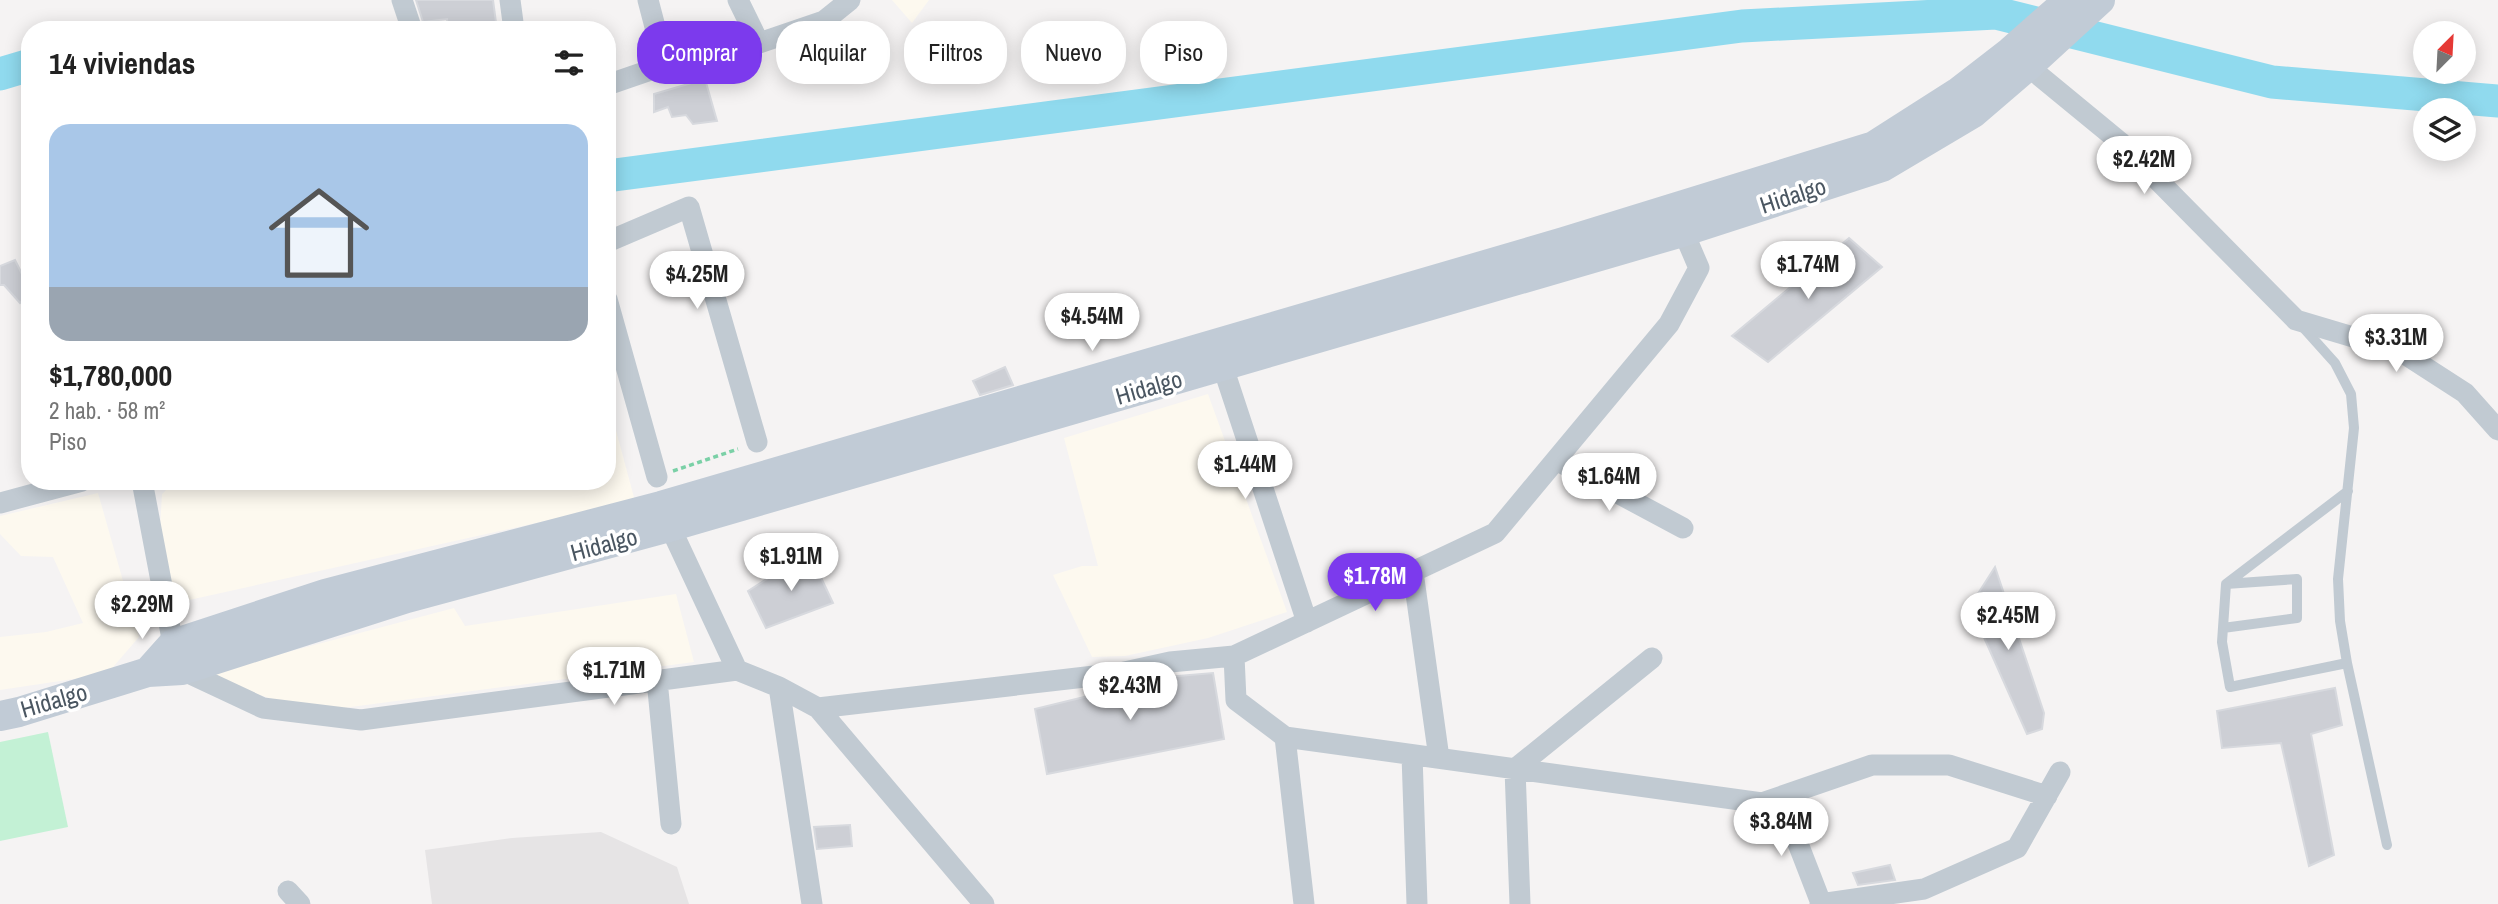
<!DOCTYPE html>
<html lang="es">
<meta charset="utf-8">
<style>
:root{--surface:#fff;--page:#f6f6f6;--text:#222;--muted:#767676;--line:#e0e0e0;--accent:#7c3aed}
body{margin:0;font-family:"Archivo Narrow",sans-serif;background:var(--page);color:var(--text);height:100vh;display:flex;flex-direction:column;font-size:26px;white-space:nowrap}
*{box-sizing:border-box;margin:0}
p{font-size:23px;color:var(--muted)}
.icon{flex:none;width:38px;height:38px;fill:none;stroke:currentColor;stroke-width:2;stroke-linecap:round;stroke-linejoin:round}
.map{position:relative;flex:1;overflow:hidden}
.sheet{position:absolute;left:21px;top:21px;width:595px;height:469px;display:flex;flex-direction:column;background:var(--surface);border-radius:28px;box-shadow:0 4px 18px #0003}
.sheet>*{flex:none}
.hud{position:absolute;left:637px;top:21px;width:665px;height:63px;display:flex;gap:14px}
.needle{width:46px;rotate:24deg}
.controls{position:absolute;left:2413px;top:21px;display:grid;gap:14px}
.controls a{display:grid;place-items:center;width:63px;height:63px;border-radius:50%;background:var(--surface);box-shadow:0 4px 18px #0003;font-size:35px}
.price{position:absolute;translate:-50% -60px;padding:0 16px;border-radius:24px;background:#fff;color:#222;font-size:23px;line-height:46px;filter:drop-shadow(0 2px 4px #0008)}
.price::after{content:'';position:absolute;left:50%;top:42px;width:21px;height:16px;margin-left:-10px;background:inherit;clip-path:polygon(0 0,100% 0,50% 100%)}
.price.selected{background:var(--accent);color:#fff}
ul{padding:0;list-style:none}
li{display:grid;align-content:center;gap:14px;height:371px;padding:0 28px}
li+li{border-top:2px solid var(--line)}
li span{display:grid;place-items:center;height:217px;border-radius:21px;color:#555}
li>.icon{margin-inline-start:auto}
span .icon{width:126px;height:126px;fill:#fffc;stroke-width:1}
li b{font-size:30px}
h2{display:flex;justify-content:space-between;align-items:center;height:84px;padding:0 28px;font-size:30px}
.chip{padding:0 24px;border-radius:28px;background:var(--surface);box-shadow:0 4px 18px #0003;font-size:24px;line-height:63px}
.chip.selected{background:var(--accent);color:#fff}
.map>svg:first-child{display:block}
.commercial{fill:#fdf9ef}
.education{fill:#e6e4e5}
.green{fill:#c3f1d5}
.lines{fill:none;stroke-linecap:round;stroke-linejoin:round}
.river{stroke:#90daee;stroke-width:33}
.building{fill:#cdcfd5;stroke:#d7d9de;stroke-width:2}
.path{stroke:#7ad0a6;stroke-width:3.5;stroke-dasharray:5 3.5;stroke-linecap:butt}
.service{stroke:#c1cad2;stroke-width:10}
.minor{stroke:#c1cad2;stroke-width:21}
.secondary{stroke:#c1cbd6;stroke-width:30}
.labels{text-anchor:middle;stroke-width:7;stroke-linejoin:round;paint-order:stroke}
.street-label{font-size:24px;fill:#4a5661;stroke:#fff}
</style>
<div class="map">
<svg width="2498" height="904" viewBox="0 0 2498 904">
<rect width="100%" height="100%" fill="#f5f3f3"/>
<path class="commercial" d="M892 0H929L912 23Z
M1208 394 1287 612 1208 638 1125 656 1092 657 1053 575 1082 566H1098L1064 438Z
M607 397 635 501 171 604 160 529 162 494 175 481H607Z
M98 493 139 637 107 674 0 690V637L46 632 83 623 53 557 21 556 0 534V516Z
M676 594 694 662 343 708 281 702 201 675 454 608 465 626Z"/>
<path class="education" d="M601 832 677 867 689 904H432L425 850 512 838Z"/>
<path class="green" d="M48 732 68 827 0 841V742Z"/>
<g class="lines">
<path class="river" d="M0 74 30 65
M607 176 1742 26 1996 13 2272 82 2498 101"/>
</g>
<path class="building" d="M416 0H493L497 30H448L447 19 423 22Z
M705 79 717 121 693 124 686 115 672 117 668 107 654 112V94Z
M1849 238 1882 267 1768 362 1732 336Z
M15 260 30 290V293L20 303 4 285H0V266Z
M1005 367 1013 385 980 395 973 381Z
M809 552 833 603 766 628 748 591Z
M1995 567 2044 713 2042 729 2027 734 1970 606Z
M1213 673 1224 739 1047 774 1035 709 1166 677Z
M2335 688 2342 725 2311 734 2334 855 2309 866 2281 743 2222 748 2217 711Z
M850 825 852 846 817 849 814 827Z
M1890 865 1895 880 1858 885 1853 873Z"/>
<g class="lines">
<path class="path" d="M673 471 738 449"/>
<path class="service" d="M2300 324 2335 363 2351 394 2354 428 2338 579 2340 621 2347 663 2387 845
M2223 628 2297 618V579L2226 584
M2347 663 2230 687 2222 642 2226 584 2348 491"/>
<path class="minor" d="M402 0 412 30
M510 0 514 30
M648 0 665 65
M738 0 759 43
M2018 58 2120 142 2296 320 2400 351 2465 393 2498 430
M607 85 665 65 759 43 824 21 850 0
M607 242 689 207 757 442
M607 299 657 477
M1219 355 1307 622
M1556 460 1683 528
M142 481 173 644 182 670 263 708 361 720 737 670 779 687 818 708 984 904
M0 503 82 481
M665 516 737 670
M1413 572 1439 758
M1234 656 1236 700 1285 737 1762 803 1872 765H1949L2047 796
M657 680 671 824
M779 687 812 904
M818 708 1120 673 1170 662 1234 656 1495 533 1669 324 1699 268 1678 219
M1285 737 1304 904
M1412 755 1417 904
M1780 797 1821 903
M288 891 300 904
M1520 904 1515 769 1652 658
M1820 904 1924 889 2017 848 2060 772"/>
<path class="secondary" d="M148 672 173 644 325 594 661 506 1564 242 1874 146 1957 93 2010 52 2069 0
M0 716 19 712 148 672 182 670 407 598 669 527 1682 232 1882 167 1973 113 2028 66 2100 0"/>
</g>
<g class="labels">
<g class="street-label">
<text transform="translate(1793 196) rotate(-18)" y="8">Hidalgo</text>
<text transform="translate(1149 388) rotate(-16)" y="8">Hidalgo</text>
<text transform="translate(604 545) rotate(-15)" y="8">Hidalgo</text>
<text transform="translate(54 701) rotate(-16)" y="8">Hidalgo</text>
</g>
</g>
</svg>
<div class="controls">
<a><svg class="needle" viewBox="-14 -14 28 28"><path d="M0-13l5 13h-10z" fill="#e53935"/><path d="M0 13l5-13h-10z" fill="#767676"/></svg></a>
<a><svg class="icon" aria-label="layers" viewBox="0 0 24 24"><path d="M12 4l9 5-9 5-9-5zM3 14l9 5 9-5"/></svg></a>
</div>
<b class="price" style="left:2144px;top:196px">$2.42M</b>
<b class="price" style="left:1808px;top:301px">$1.74M</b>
<b class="price" style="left:697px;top:311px">$4.25M</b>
<b class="price" style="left:1092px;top:353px">$4.54M</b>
<b class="price" style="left:2396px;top:374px">$3.31M</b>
<b class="price" style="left:1245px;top:501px">$1.44M</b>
<b class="price" style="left:1609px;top:513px">$1.64M</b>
<b class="price" style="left:791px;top:593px">$1.91M</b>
<b class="price selected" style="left:1375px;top:613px">$1.78M</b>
<b class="price" style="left:142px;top:641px">$2.29M</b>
<b class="price" style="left:2008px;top:652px">$2.45M</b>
<b class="price" style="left:614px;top:707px">$1.71M</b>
<b class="price" style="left:1130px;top:722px">$2.43M</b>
<b class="price" style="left:1781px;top:858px">$3.84M</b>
<div class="hud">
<a class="chip selected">Comprar</a>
<a class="chip">Alquilar</a>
<a class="chip">Filtros</a>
<a class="chip">Nuevo</a>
<a class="chip">Piso</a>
</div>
<section class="sheet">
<h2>14 viviendas<svg class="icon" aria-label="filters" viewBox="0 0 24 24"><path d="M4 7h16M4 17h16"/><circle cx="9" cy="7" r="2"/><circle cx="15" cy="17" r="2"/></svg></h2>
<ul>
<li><span style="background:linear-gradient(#a9c7e8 75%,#9aa5b1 0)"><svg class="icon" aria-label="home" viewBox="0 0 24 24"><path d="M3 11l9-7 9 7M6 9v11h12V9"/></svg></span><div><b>$1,780,000</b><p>2 hab. · 58 m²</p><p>Piso</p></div></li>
</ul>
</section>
</div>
